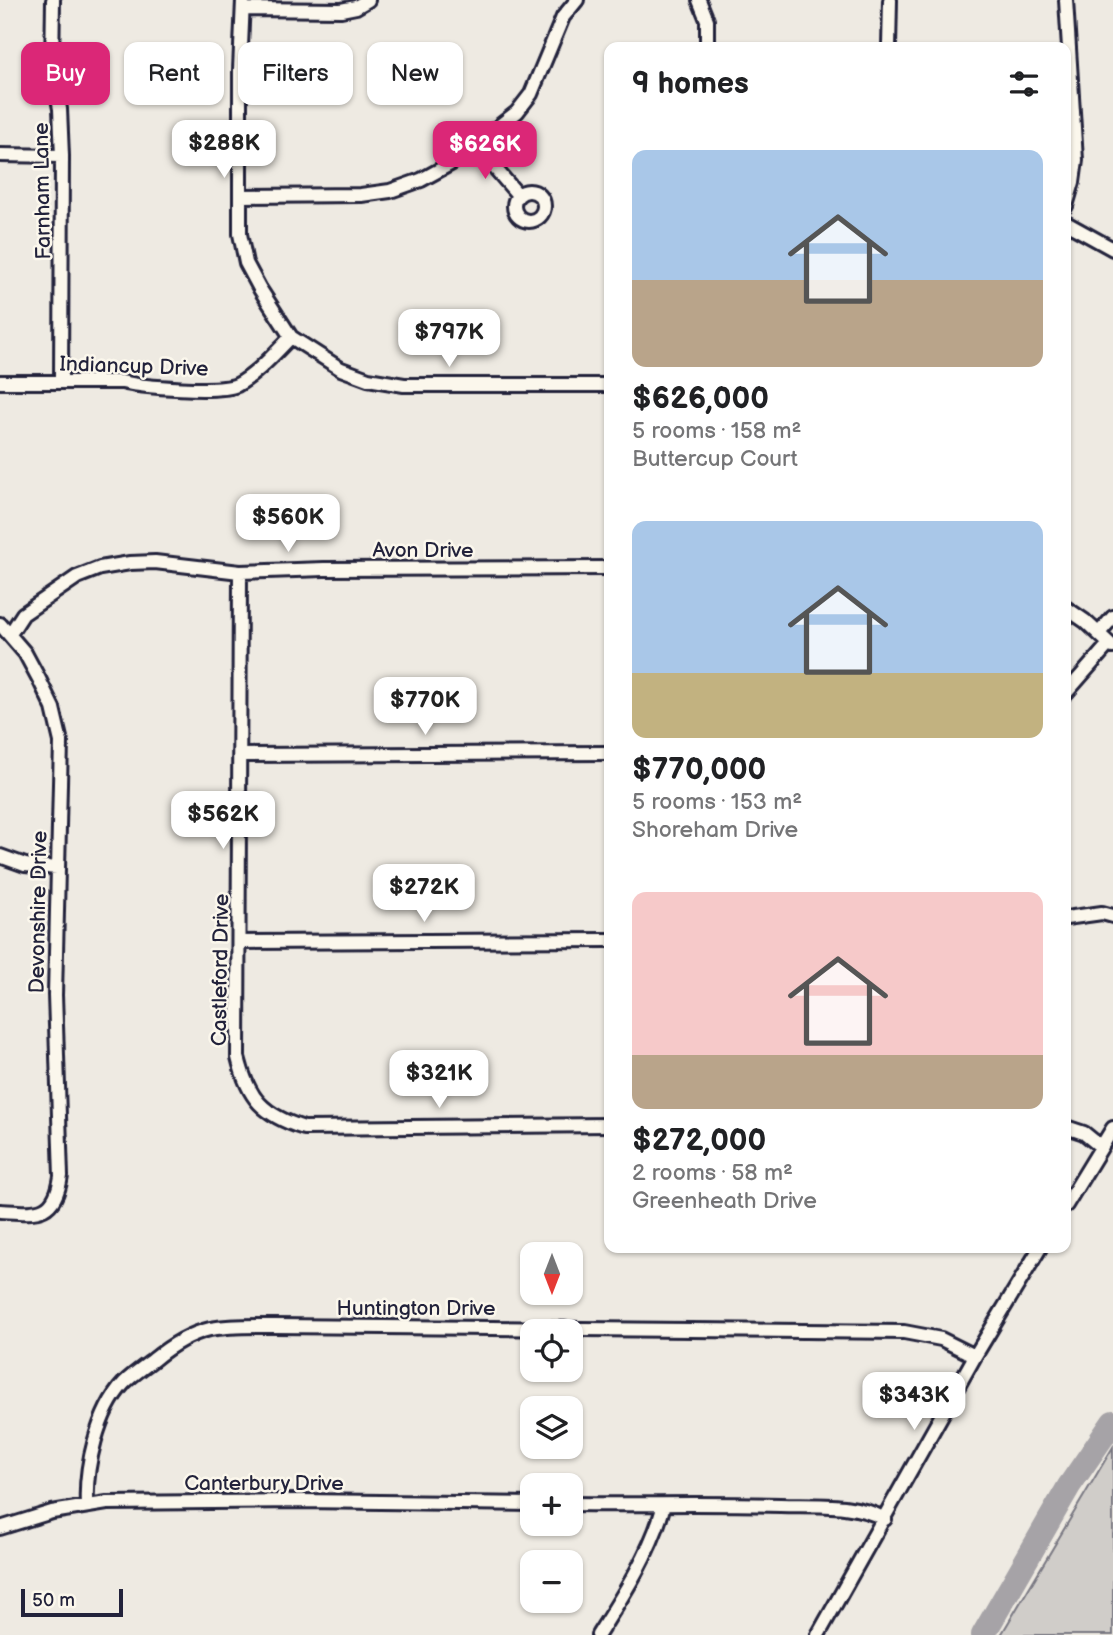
<!DOCTYPE html>
<meta charset="utf-8">
<style>
:root{--surface:#fff;--page:#f6f6f6;--text:#202124;--muted:#757577;--accent:#db2777}
body{margin:0;font-family:"Balsamiq Sans",sans-serif;background:var(--page);color:var(--text);height:100vh;display:flex;flex-direction:column;font-size:26px;white-space:nowrap}
*{box-sizing:border-box;margin:0}
p{font-size:23px;color:var(--muted)}
.icon{flex:none;width:38px;height:38px;fill:none;stroke:currentColor;stroke-width:2;stroke-linecap:round;stroke-linejoin:round}
.map{position:relative;flex:1;overflow:hidden}
.sheet{position:absolute;left:604px;top:42px;width:467px;height:1211px;display:flex;flex-direction:column;background:var(--surface);border-radius:14px;box-shadow:0 2px 5px #0004}
.sheet>*{flex:none}
.top-card{position:absolute;left:21px;top:42px;width:478px;height:63px;display:flex;gap:14px}
.needle{width:46px;rotate:180deg}
.buttons{position:absolute;left:520px;top:1242px;display:grid;gap:14px}
.buttons a{display:grid;place-items:center;width:63px;height:63px;border-radius:14px;background:var(--surface);box-shadow:0 2px 5px #0004;font-size:35px}
.scale{position:absolute;left:21px;bottom:18px;width:102px;box-sizing:border-box;padding-left:7px;border:4px solid #22223b;border-top:0;font-size:19px;line-height:24px;white-space:nowrap;color:#22223b;-webkit-text-stroke:5px #fbf7ec;paint-order:stroke}
.price{position:absolute;translate:-50% -60px;padding:0 16px;border-radius:14px;background:#fff;color:#222;font-size:23px;line-height:46px;filter:drop-shadow(0 2px 4px #0008)}
.price::after{content:'';position:absolute;left:50%;top:42px;width:21px;height:16px;margin-left:-10px;background:inherit;clip-path:polygon(0 0,100% 0,50% 100%)}
.price.current{background:var(--accent);color:#fff}
ul{padding:0;list-style:none}
li{display:grid;align-content:center;gap:14px;height:371px;padding:0 28px}
li span{display:grid;place-items:center;height:217px;border-radius:14px;color:#555}
li>.icon{margin-inline-start:auto}
span .icon{width:126px;height:126px;fill:#fffc;stroke-width:1}
li b{font-size:30px}
h2{display:flex;justify-content:space-between;align-items:center;height:84px;padding:0 28px;font-size:30px}
.pill{padding:0 24px;border-radius:14px;background:var(--surface);box-shadow:0 2px 5px #0004;font-size:24px;line-height:63px}
.pill.current{background:var(--accent);color:#fff}
.map>svg:first-child{display:block}
.green{fill:#d0cdc9;stroke:#797882;stroke-width:2}
.lines{fill:none;stroke-linecap:round;stroke-linejoin:round}
.river{stroke:#a6a3a7;stroke-width:24}
.street-casing{stroke:#22223b;stroke-width:18}
.street{stroke:#fbf7ec;stroke-width:12}
.labels{text-anchor:middle;stroke-width:5;stroke-linejoin:round;paint-order:stroke}
.street-label{font-size:21px;fill:#22223b;stroke:#fbf7ec}
</style>
<div class="map">
<svg width="1113" height="1635" viewBox="0 0 1113 1635">
<rect width="100%" height="100%" fill="#eeeae2"/>
<filter id="ink" filterUnits="userSpaceOnUse"><feTurbulence type="fractalNoise" baseFrequency=".0143" numOctaves="2"/><feDisplacementMap in="SourceGraphic" scale="14" xChannelSelector="R" yChannelSelector="G"/><feConvolveMatrix kernelMatrix="1 2 1 2 8 2 1 2 1" color-interpolation-filters="sRGB"/></filter>
<g filter="url(#ink)">
<path class="green" d="M1113 1447V1635H1001L1110 1452Z"/>
<g class="lines">
<path class="river" d="M983 1635 1069 1486 1113 1422"/>
<g class="street-casing">
<path id="street" d="M53 0 52 67 60 109 62 156 61 382
M243 0 240 70V234L246 263 260 289 291 337 341 369 368 379 404 385H609
M699 0 707 20V47
M1066 0 1076 160 1073 182 1066 206
M243 9 341 10 356 7 368 0
M889 47 890 0
M476 146 518 195
M0 155 62 156
M514 206a15 15 0 1 1 30 0a15 15 0 1 1-30 0Z
M240 196 361 195 390 191 421 180 452 163 517 112 531 94 563 17 577 0
M1066 223 1113 249
M0 382H122C142 387 220 393 237 385 257 374 275 353 291 337
M240 572 238 1057C248 1099 263 1115 304 1128L609 1125
M1066 608 1085 621 1113 647
M0 624 25 653 39 679 53 708 61 742 55 995 61 1176C55 1218 35 1213 0 1211
M1099 633 1113 617
M10 634 23 614 77 577 100 568 130 563 155 562 240 572 324 569 609 568
M1066 693 1109 644
M241 755 609 753
M0 856 25 865 57 868
M1066 918 1102 913 1113 916
M240 942 609 940
M1066 1127 1084 1133 1100 1146
M1066 1205 1113 1128
M570 1504C640 1505 710 1503 780 1505 815 1506 854 1502 885 1519
M87 1505C85 1468 97 1412 124 1383 132 1375 144 1367 153 1360 170 1346 189 1334 210 1329 231 1325 254 1326 275 1326L904 1332 941 1339 975 1356
M0 1528 52 1512 107 1503 302 1501 532 1504
M598 1635C624 1594 651 1552 664 1505
M818 1635 975 1356 1040 1248"/>
</g>
<use href="#street" class="street"/>
</g>
</g>
<g class="labels">
<g class="street-label">
<text transform="translate(42 191) rotate(-91)" y="7">Farnham Lane</text>
<text transform="translate(134 366) rotate(2)" y="7">Indiancup Drive</text>
<text x="423" y="557">Avon Drive</text>
<text transform="translate(38 912) rotate(-89)" y="7">Devonshire Drive</text>
<text transform="translate(220 970) rotate(-89)" y="7">Castleford Drive</text>
<text x="416" y="1315">Huntington Drive</text>
<text x="264" y="1490">Canterbury Drive</text>
</g>
</g>
</svg>
<div class="buttons">
<a><svg class="needle" viewBox="-14 -14 28 28"><path d="M0-13l5 13h-10z" fill="#e53935"/><path d="M0 13l5-13h-10z" fill="#757577"/></svg></a>
<a><svg class="icon" aria-label="locate" viewBox="0 0 24 24"><circle cx="12" cy="12" r="6"/><path d="M12 2v4M12 18v4M2 12h4M18 12h4"/></svg></a>
<a><svg class="icon" aria-label="layers" viewBox="0 0 24 24"><path d="M12 4l9 5-9 5-9-5zM3 14l9 5 9-5"/></svg></a>
<a>+</a>
<a>−</a>
</div>
<div class="scale">50 m</div>
<b class="price" style="left:224px;top:180px">$288K</b>
<b class="price current" style="left:485px;top:181px">$626K</b>
<b class="price" style="left:449px;top:369px">$797K</b>
<b class="price" style="left:288px;top:554px">$560K</b>
<b class="price" style="left:425px;top:737px">$770K</b>
<b class="price" style="left:223px;top:851px">$562K</b>
<b class="price" style="left:424px;top:924px">$272K</b>
<b class="price" style="left:439px;top:1110px">$321K</b>
<b class="price" style="left:914px;top:1432px">$343K</b>
<div class="top-card">
<a class="pill current">Buy</a>
<a class="pill">Rent</a>
<a class="pill">Filters</a>
<a class="pill">New</a>
</div>
<section class="sheet">
<h2>9 homes<svg class="icon" aria-label="filters" viewBox="0 0 24 24"><path d="M4 7h16M4 17h16"/><circle cx="9" cy="7" r="2"/><circle cx="15" cy="17" r="2"/></svg></h2>
<ul>
<li><span style="background:linear-gradient(#a9c7e8 60%,#b9a48a 0)"><svg class="icon" aria-label="home" viewBox="0 0 24 24"><path d="M3 11l9-7 9 7M6 9v11h12V9"/></svg></span><div><b>$626,000</b><p>5 rooms · 158 m²</p><p>Buttercup Court</p></div></li>
<li><span style="background:linear-gradient(#a9c7e8 70%,#c2b280 0)"><svg class="icon" aria-label="home" viewBox="0 0 24 24"><path d="M3 11l9-7 9 7M6 9v11h12V9"/></svg></span><div><b>$770,000</b><p>5 rooms · 153 m²</p><p>Shoreham Drive</p></div></li>
<li><span style="background:linear-gradient(#f6c9c9 75%,#b9a48a 0)"><svg class="icon" aria-label="home" viewBox="0 0 24 24"><path d="M3 11l9-7 9 7M6 9v11h12V9"/></svg></span><div><b>$272,000</b><p>2 rooms · 58 m²</p><p>Greenheath Drive</p></div></li>
</ul>
</section>
</div>
